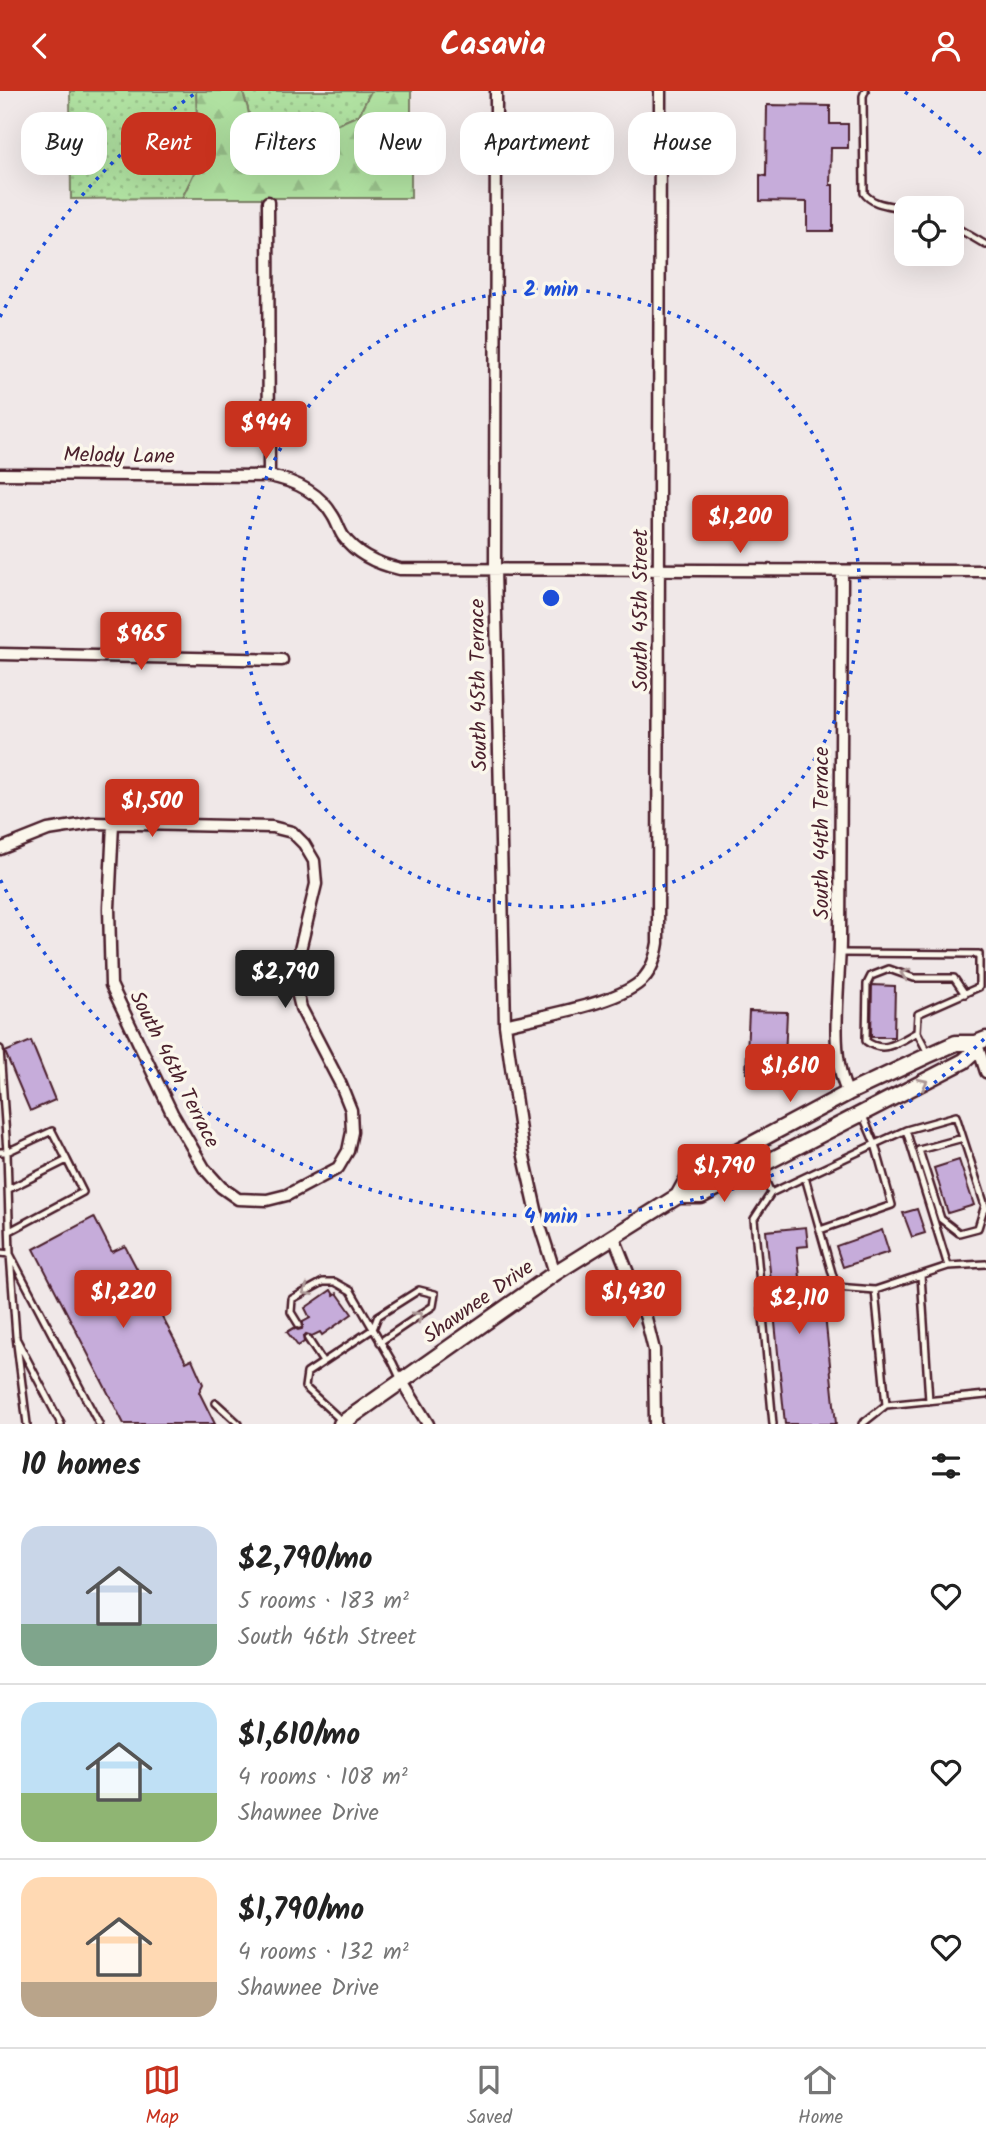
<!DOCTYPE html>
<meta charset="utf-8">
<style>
:root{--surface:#fff;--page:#f6f6f6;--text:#222;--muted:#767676;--line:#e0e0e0;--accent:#c8321e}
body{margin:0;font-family:Kalam,sans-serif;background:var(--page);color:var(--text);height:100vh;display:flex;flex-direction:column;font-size:26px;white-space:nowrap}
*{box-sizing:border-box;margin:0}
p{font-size:23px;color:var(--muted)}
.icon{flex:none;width:38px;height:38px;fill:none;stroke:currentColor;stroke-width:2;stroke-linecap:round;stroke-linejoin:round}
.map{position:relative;height:1333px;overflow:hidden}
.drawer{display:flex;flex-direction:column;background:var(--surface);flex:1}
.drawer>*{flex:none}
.hud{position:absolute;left:21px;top:21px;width:945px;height:63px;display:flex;gap:14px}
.controls{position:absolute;left:894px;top:105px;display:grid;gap:14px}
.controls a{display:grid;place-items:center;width:70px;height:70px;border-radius:14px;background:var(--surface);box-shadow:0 7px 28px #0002;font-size:35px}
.price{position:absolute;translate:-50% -60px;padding:0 16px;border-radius:7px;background:var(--accent);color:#fff;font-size:23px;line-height:46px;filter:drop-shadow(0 2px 4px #0008)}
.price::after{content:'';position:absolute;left:50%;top:42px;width:21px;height:16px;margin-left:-10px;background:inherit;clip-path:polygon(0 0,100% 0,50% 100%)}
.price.current{background:#222;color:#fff}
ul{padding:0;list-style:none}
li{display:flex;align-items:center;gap:21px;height:175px;padding:0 21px}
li+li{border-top:2px solid var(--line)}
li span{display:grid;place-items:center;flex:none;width:196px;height:140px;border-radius:21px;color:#555}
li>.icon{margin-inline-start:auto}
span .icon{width:84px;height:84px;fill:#fffc;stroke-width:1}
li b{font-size:30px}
h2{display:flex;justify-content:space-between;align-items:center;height:84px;padding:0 21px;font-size:30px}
.chip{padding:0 24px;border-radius:21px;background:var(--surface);box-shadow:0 7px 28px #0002;font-size:24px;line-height:63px}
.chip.current{background:var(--accent);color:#fff}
header{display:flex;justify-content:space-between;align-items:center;height:91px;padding:0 21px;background:var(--accent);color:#fff;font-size:32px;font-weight:700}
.tabs{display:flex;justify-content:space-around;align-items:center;height:98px;border-top:2px solid var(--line);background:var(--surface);font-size:19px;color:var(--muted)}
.tabs a{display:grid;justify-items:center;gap:4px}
.tabs .current{color:var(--accent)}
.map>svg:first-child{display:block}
.grass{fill:url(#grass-dots);stroke:#7d8066;stroke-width:2}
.forest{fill:url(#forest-firs);stroke:#7d8066;stroke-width:2}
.building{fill:#c6acda;stroke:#4a1f2b;stroke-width:2}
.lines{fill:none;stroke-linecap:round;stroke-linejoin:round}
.service-casing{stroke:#4a1f2b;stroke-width:10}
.minor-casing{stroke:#4a1f2b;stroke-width:15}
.secondary-casing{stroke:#4a1f2b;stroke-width:19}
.service{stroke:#fbf7ec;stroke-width:5}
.minor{stroke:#fbf7ec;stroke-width:10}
.secondary{stroke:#fbf7ec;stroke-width:14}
.oneway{stroke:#ab9695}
.ring{fill:none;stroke:#1d4ed8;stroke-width:3.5;stroke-dasharray:3.5 7}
.labels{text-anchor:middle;stroke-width:7;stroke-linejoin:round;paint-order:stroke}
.street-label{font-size:21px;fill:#4a1f2b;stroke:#fbf7ec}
.centre{fill:#1d4ed8;stroke:#fbf7ec;stroke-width:3.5}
.ring-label{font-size:21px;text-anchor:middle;font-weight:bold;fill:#1d4ed8;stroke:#fbf7ec;stroke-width:7;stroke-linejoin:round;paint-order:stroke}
</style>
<header><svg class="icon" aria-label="back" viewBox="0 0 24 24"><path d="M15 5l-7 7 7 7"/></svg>Casavia<svg class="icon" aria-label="person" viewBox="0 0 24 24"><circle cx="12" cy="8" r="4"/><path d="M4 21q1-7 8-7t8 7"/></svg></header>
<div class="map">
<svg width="986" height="1333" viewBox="0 0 986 1333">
<defs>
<pattern id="grass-dots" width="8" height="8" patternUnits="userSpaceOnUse" patternTransform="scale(1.75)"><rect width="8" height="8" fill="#b0e1a1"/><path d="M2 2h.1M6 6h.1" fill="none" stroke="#99c18b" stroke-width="1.8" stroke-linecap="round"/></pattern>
<pattern id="forest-firs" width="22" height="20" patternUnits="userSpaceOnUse" patternTransform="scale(1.75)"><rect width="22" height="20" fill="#b0e1a1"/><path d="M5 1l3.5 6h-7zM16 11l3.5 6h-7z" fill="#99c18b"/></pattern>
</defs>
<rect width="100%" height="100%" fill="#f0e8e8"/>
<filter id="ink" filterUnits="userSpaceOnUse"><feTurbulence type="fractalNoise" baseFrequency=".0143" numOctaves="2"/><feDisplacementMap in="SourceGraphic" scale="14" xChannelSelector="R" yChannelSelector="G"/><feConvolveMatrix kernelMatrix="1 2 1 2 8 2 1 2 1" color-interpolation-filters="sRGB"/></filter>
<g filter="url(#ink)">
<path class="grass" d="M70 0H196L199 72 182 107 71 108Z
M242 0H371L359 24 240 75 235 52C254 32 251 25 242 0Z"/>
<path class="forest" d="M196 0H242C251 25 254 32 235 52L241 75 359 24 371 0H411V107H182L199 72Z"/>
<path class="building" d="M767 14 830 15V33H848V57H831L830 94H833V140H807V111L760 110V84L766 85Z
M872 894 895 895 894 946H871Z
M749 920 787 921 784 991H769V983L746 982Z
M31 950 55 1009 30 1020 5 961Z
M959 1069 974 1114 948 1122 934 1077Z
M917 1118 925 1142 912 1146 903 1122Z
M94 1126 112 1161 125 1155 186 1271 192 1268 203 1293 199 1301 215 1333H124L34 1158Z
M806 1136 808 1155 797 1156 803 1216 824 1214 836 1333H785L766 1140Z
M882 1139 889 1161 843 1176 836 1155Z
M331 1199 334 1204 337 1202 352 1223 322 1244 320 1241 312 1245 306 1243 303 1246 304 1251 298 1255 287 1241 294 1237 298 1239 302 1238 303 1231 310 1227 305 1217Z"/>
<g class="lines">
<g class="service-casing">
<path id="service" d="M865 0 863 5 864 102C873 115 892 114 906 118
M952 134 986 154
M840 862 979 863V896L918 923 917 941 929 964
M917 941C900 950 884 964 866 950L867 893 871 885 889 878 914 887H954L965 903
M0 958 7 1061 52 1040 67 1069 9 1098
M906 1039 948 1175
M919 1059 941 1128 959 1142 978 1137 985 1114
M919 1059 963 1047
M0 1061H7L10 1163 99 1333
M760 1078 771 1102 875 1053 863 1025
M805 1086 836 1196 875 1199 948 1175 986 1173
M771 1102 754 1128 773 1333
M820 1139 892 1114 875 1053 906 1039 956 1025 986 1118
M10 1140 83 1101 67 1069
M0 1162 10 1163 16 1245 27 1333
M921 1184 929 1310
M875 1199 886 1314
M299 1234 291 1221 292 1208 323 1191H335L351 1200 393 1272 401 1289
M308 1248 323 1271
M17 1249 61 1333
M216 1312 239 1333
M343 1331 305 1296 307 1282 373 1238 378 1225 419 1199 435 1203 433 1215 380 1251
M862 1333 886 1314 986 1304"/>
</g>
<g class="minor-casing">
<path id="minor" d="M496 0 495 477 505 934 523 1061 539 1132 555 1182
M268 111 269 385
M0 383 269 385C296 390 319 401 333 425 337 431 339 439 343 445 356 463 378 473 400 478L986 480
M842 480C841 603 841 726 840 849 840 892 828 965 848 1002
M0 563 282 569
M0 758 48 739 93 732 272 736 292 741 304 753 314 770 316 793 299 863 295 893 301 917 341 994 351 1019 352 1041 348 1060 338 1077 287 1104 267 1109 238 1108 221 1096 204 1077 172 1022 111 894 109 817 113 733
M505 934C539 925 623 912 644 887 653 877 656 865 658 852L660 0
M977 953 986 981
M613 1144 646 1227 654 1259 655 1333
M401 1289 428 1333"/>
</g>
<g class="secondary-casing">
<path id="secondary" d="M678 1105H701L964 970 973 962 976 952
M341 1333 555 1182 678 1105 688 1087 848 1002 929 964 956 952H976L986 948"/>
</g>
<use href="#service" class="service"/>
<use href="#minor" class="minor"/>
<use href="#secondary" class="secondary"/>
</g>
<defs><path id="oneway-chevron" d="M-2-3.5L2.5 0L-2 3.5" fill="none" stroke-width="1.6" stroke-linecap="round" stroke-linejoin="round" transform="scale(1.75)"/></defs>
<g class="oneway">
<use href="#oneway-chevron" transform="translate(905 883) rotate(-163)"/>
<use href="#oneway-chevron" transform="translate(923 992) rotate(-27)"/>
<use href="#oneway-chevron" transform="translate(307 1200) rotate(151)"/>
<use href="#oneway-chevron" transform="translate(418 1225) rotate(-35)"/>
</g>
</g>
<g class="ring">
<circle cx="551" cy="507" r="309"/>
<path d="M984 948A618 618 0 0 1 0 788M0 226A618 618 0 0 1 197 1M905 1A618 618 0 0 1 984 66"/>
</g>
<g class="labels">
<g class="street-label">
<text transform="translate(119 364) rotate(1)" y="7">Melody Lane</text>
<text transform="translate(640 519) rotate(-90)" y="7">South 45th Street</text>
<text transform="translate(478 594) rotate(-91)" y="7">South 45th Terrace</text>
<text transform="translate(821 742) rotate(-90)" y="7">South 44th Terrace</text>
<text transform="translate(175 978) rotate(63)" y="7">South 46th Terrace</text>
<text transform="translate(478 1210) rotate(-35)" y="7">Shawnee Drive</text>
</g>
</g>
<circle cx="551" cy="507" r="10" class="centre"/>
<g class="ring-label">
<text x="551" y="205">2 min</text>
<text x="551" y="1132">4 min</text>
</g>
</svg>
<div class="controls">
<a><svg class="icon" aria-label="locate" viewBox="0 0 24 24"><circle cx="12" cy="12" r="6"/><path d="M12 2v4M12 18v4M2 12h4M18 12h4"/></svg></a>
</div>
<b class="price" style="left:266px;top:370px">$944</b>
<b class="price" style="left:740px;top:464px">$1,200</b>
<b class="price" style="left:141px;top:581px">$965</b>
<b class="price" style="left:152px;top:748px">$1,500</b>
<b class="price current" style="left:285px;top:919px">$2,790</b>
<b class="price" style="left:790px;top:1013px">$1,610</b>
<b class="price" style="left:724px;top:1113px">$1,790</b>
<b class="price" style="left:123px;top:1239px">$1,220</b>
<b class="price" style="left:633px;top:1239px">$1,430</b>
<b class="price" style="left:799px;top:1245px">$2,110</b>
<div class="hud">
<a class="chip">Buy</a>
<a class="chip current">Rent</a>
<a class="chip">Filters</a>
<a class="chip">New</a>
<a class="chip">Apartment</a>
<a class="chip">House</a>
</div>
</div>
<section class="drawer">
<h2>10 homes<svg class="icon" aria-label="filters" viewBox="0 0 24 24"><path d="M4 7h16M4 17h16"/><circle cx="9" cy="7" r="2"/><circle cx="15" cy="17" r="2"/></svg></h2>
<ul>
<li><span style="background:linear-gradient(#c9d6e8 70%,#7fa58c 0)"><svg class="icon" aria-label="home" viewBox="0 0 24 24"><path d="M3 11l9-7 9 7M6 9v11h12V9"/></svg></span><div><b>$2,790/mo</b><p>5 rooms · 183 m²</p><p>South 46th Street</p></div><svg class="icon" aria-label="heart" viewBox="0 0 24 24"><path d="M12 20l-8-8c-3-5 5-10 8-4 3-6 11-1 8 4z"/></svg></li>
<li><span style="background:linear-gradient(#bfe0f5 65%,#8fb573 0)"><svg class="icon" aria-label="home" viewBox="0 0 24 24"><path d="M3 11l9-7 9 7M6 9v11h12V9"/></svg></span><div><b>$1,610/mo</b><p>4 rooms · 108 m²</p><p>Shawnee Drive</p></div><svg class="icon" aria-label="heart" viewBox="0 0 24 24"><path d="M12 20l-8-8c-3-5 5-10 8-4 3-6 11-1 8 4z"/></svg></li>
<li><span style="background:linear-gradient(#ffd9b3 75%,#b9a48a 0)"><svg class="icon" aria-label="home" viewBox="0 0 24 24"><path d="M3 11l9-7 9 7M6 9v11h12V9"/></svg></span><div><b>$1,790/mo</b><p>4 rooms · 132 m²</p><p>Shawnee Drive</p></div><svg class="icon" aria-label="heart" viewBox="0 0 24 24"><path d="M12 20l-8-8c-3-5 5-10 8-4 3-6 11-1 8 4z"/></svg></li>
</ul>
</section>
<nav class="tabs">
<a class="current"><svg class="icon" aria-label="map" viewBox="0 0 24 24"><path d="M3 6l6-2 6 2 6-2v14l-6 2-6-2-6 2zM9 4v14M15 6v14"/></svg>Map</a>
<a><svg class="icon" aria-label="saved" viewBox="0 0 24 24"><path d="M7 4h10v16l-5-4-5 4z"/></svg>Saved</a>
<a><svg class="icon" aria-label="home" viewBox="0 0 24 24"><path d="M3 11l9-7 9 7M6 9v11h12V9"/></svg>Home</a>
</nav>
